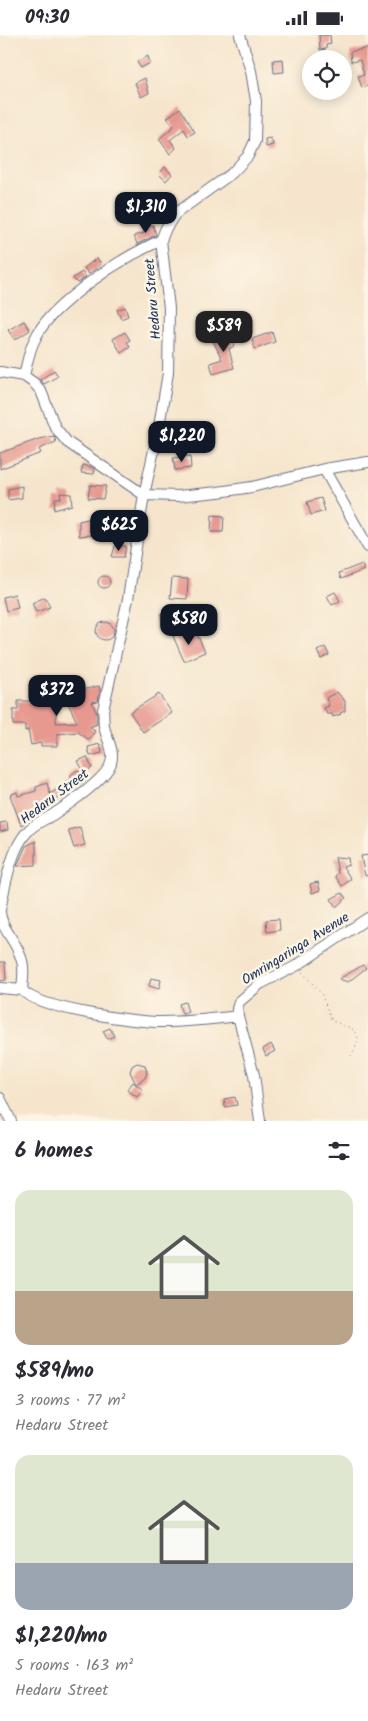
<!DOCTYPE html>
<meta charset="utf-8">
<style>
:root{--surface:#fff;--page:#f7f7f7;--text:#2b2b33;--muted:#7c7c81;--accent:#111827}
body{margin:0;font-family:Kalam,sans-serif;background:var(--page);color:var(--text);height:100vh;display:flex;flex-direction:column;font-size:19px;white-space:nowrap}
*{box-sizing:border-box;margin:0}
p{font-size:16px;color:var(--muted)}
.icon{flex:none;width:28px;height:28px;fill:none;stroke:currentColor;stroke-width:2;stroke-linecap:round;stroke-linejoin:round}
.map{position:relative;height:1086px;overflow:hidden}
.details{display:flex;flex-direction:column;background:var(--surface);flex:1}
.details>*{flex:none}
.buttons{position:absolute;left:302px;top:15px;display:grid;gap:10px}
.buttons a{display:grid;place-items:center;width:50px;height:50px;border-radius:50%;background:var(--surface);box-shadow:0 2px 12px #0003;font-size:25px}
.price{position:absolute;translate:-50% -42px;padding:0 11px;border-radius:10px;background:var(--accent);color:#fff;font-size:16px;line-height:32px;filter:drop-shadow(0 1px 2px #0008)}
.price::after{content:'';position:absolute;left:50%;top:30px;width:15px;height:11px;margin-left:-8px;background:inherit;clip-path:polygon(0 0,100% 0,50% 100%)}
.price.selected{background:#222;color:#fff}
ul{padding:0;list-style:none}
li{display:grid;align-content:center;gap:10px;height:265px;padding:0 15px}
li span{display:grid;place-items:center;height:155px;border-radius:15px;color:#555}
li>.icon{margin-inline-start:auto}
span .icon{width:90px;height:90px;fill:#fffc;stroke-width:1}
li b{font-size:21px}
h2{display:flex;justify-content:space-between;align-items:center;height:60px;padding:0 15px;font-size:21px}
.status{display:flex;justify-content:space-between;align-items:center;height:35px;padding:0 25px;background:var(--surface);direction:ltr}
.status svg{height:14px;fill:currentColor}
.map>svg:first-child{display:block}
.building{fill:#e79990}
.lines{fill:none;stroke-linecap:round;stroke-linejoin:round}
.minor-casing{stroke:#686f84;stroke-width:12}
.path{stroke:#686f84;stroke-width:1;stroke-dasharray:1 4;stroke-linecap:butt}
.minor{stroke:#fff;stroke-width:10}
.labels{text-anchor:middle;stroke-width:5;stroke-linejoin:round;paint-order:stroke}
.street-label{font-size:14px;fill:#1b2f5e;stroke:#fcf5e5}
</style>
<div class="status"><b>09:30</b><svg viewBox="0 0 49 12"><path d="M0 12V9h3v3zM5 12V6h3v6zM10 12V3h3v9zM15 12V0h3v12zM26 1h20v11H26zM47 4h2v5h-2z"/></svg></div>
<div class="map">
<svg width="368" height="1086" viewBox="0 0 368 1086">
<rect width="100%" height="100%" fill="#fcf5e5"/>
<filter id="ink" filterUnits="userSpaceOnUse"><feTurbulence type="fractalNoise" baseFrequency=".02" numOctaves="2"/><feDisplacementMap in="SourceGraphic" scale="10" xChannelSelector="R" yChannelSelector="G"/><feConvolveMatrix kernelMatrix="1 2 1 2 8 2 1 2 1" color-interpolation-filters="sRGB"/></filter>
<filter id="wash" filterUnits="userSpaceOnUse"><feTurbulence type="fractalNoise" baseFrequency=".0096" numOctaves="4" result="noise"/><feDisplacementMap in="SourceGraphic" scale="20" xChannelSelector="R" yChannelSelector="G"/><feGaussianBlur stdDeviation="1.12" result="paint"/><feColorMatrix in="noise" values="0 0 0 0 0 0 0 0 0 0 0 0 0 0 0 0 0 1.4 0 .05"/><feComposite in="paint" operator="in"/></filter>
<g filter="url(#wash)">
<rect width="100%" height="100%" fill="#f6e5cc"/>
<g id="blocks">
<path class="building" d="M319 0H330L331 9 326 10V14L320 15Z
M368 13V51L362 53 358 41 364 40 360 25 351 27 350 17Z
M148 21 150 28 141 33 137 27Z
M283 24 284 37 274 38 273 25Z
M145 43 149 58 141 62 135 48Z
M180 73 195 97 188 101 184 94 170 105 176 113 170 119 159 104 174 91 167 83Z
M271 103 273 110 266 112 265 104Z
M165 132 172 139 166 146 159 139Z
M153 190 156 200 137 209 134 201 144 198 143 193Z
M97 223 101 229 89 239 84 233Z
M82 237 86 242 77 248 73 243Z
M125 272 128 281 121 284 117 275Z
M24 286 30 295 15 305 8 295Z
M227 296 229 302 234 299 240 305 233 308 234 311 229 314 234 333 213 339 210 328 222 324 213 306 221 303 219 300Z
M125 297 130 305 127 307 130 312 121 318 113 304Z
M272 297 275 307 255 314 252 304Z
M54 335 58 341 44 349 40 345Z
M54 401 56 407 39 414 41 418 0 434V418L39 404Z
M190 421 191 433 175 435 173 423Z
M83 430 91 432 95 435 94 439 81 438Z
M90 450 106 451 103 464 88 463Z
M22 451V463L8 465V454Z
M60 458 71 459 72 470 54 475 55 463H61Z
M321 463 325 476 311 480 307 467Z
M212 480 224 481 223 497H211Z
M92 483 93 500 79 501V486Z
M115 511H126L124 522H112Z
M362 529 364 535 341 544 339 538Z
M98 547a6 6 0 1 1 12 0a6 6 0 1 1-12 0Z
M172 543 188 544 187 564 170 563Z
M335 557 340 566 332 570 327 561Z
M15 559 18 573 6 576 3 562Z
M45 562 50 572 36 577 32 568Z
M161 579H175L174 593 162 595Z
M96 596a9 9 0 1 1 18 0a9 9 0 1 1-18 0Z
M183 597 186 604 197 599 205 617 184 626 173 601Z
M325 612 329 620 321 624 317 616Z
M99 651 100 656 98 666 92 667 97 679V689L90 692 95 696 89 705 78 697 57 699V711H41V708L31 710 28 695 25 696V690H13V675H18V666H35V656H46L45 666H56V688L77 687 67 666 83 659 82 655Z
M337 657 345 666V676L340 678 341 679 333 682 332 679H327L324 673 329 671 326 663Z
M159 659 172 678 143 697 130 677Z
M100 709 102 718 90 721 88 712Z
M87 722 92 733 84 737 78 726Z
M78 735 85 746 47 770 49 774 47 775 27 783 28 786 21 790 10 760 17 757 18 761 36 756V752L47 748 50 759 72 745 70 740Z
M7 787 8 795 0 797V788Z
M80 792 85 810 74 813 68 795Z
M36 806V830L17 831 26 811Z
M368 820V840L365 841 361 821Z
M335 822 348 823 349 830 343 832 351 844 342 851 335 841 338 838Z
M318 847 320 855 312 858 310 849Z
M342 858 346 863 336 872 331 864Z
M279 884 280 895 267 897 266 885Z
M0 927H5L6 945 0 946Z
M363 930 366 933 348 947 339 944Z
M151 943 161 945 159 954 149 951Z
M185 967 188 977 182 979 179 969Z
M110 993 114 1001 107 1004 103 996Z
M271 1009 275 1016 266 1021 263 1014Z
M137 1028 145 1030 147 1038 145 1043 136 1049 130 1037 132 1031Z
M133 1047 143 1055 137 1062 127 1055Z
M235 1062 237 1070 225 1072 224 1064Z"/>
</g>
</g>
<g filter="url(#ink)">
<use href="#blocks" fill-opacity="0" stroke="#686f84" stroke-width="1"/>
<g class="lines">
<g class="minor-casing">
<path id="minor" d="M0 337 24 341 34 348 41 356 55 392 67 407 144 460 178 461 218 457 252 452 324 434 368 427
M24 341C27 329 29 315 35 304 43 287 56 275 70 263 98 239 127 221 161 205
M324 434 368 512
M0 875C5 851 11 813 28 796 35 788 45 785 54 779 68 770 106 744 111 728 115 715 106 703 104 691 103 686 104 680 103 675L128 564 144 460 158 397 168 338 169 273 161 205 166 193 175 179 232 138 248 121 255 106 256 66 251 36 240 0
M0 877C1 893 15 905 20 920 25 931 23 943 22 955 38 974 135 987 162 987 187 987 213 984 238 981
M0 953 22 955
M0 1063 11 1086
M260 1086 254 1040 238 981 237 974 239 967 260 949 296 931 368 883"/>
</g>
<path class="path" d="M302 937 321 958 332 986C355 994 366 996 351 1021"/>
<use href="#minor" class="minor"/>
</g>
</g>
<g class="labels">
<g class="street-label">
<text transform="translate(152 264) rotate(-95)" y="5">Hedaru Street</text>
<text transform="translate(54 761) rotate(-37)" y="5">Hedaru Street</text>
<text transform="translate(295 913) rotate(-32)" y="5">Omringaringa Avenue</text>
</g>
</g>
</svg>
<div class="buttons">
<a><svg class="icon" aria-label="locate" viewBox="0 0 24 24"><circle cx="12" cy="12" r="6"/><path d="M12 2v4M12 18v4M2 12h4M18 12h4"/></svg></a>
</div>
<b class="price" style="left:146px;top:199px">$1,310</b>
<b class="price selected" style="left:224px;top:318px">$589</b>
<b class="price" style="left:182px;top:428px">$1,220</b>
<b class="price" style="left:119px;top:517px">$625</b>
<b class="price" style="left:189px;top:611px">$580</b>
<b class="price" style="left:57px;top:682px">$372</b>
</div>
<section class="details">
<h2>6 homes<svg class="icon" aria-label="filters" viewBox="0 0 24 24"><path d="M4 7h16M4 17h16"/><circle cx="9" cy="7" r="2"/><circle cx="15" cy="17" r="2"/></svg></h2>
<ul>
<li><span style="background:linear-gradient(#dfe7d0 65%,#b9a48a 0)"><svg class="icon" aria-label="home" viewBox="0 0 24 24"><path d="M3 11l9-7 9 7M6 9v11h12V9"/></svg></span><div><b>$589/mo</b><p>3 rooms · 77 m²</p><p>Hedaru Street</p></div></li>
<li><span style="background:linear-gradient(#dfe7d0 70%,#9aa5b1 0)"><svg class="icon" aria-label="home" viewBox="0 0 24 24"><path d="M3 11l9-7 9 7M6 9v11h12V9"/></svg></span><div><b>$1,220/mo</b><p>5 rooms · 163 m²</p><p>Hedaru Street</p></div></li>
</ul>
</section>
